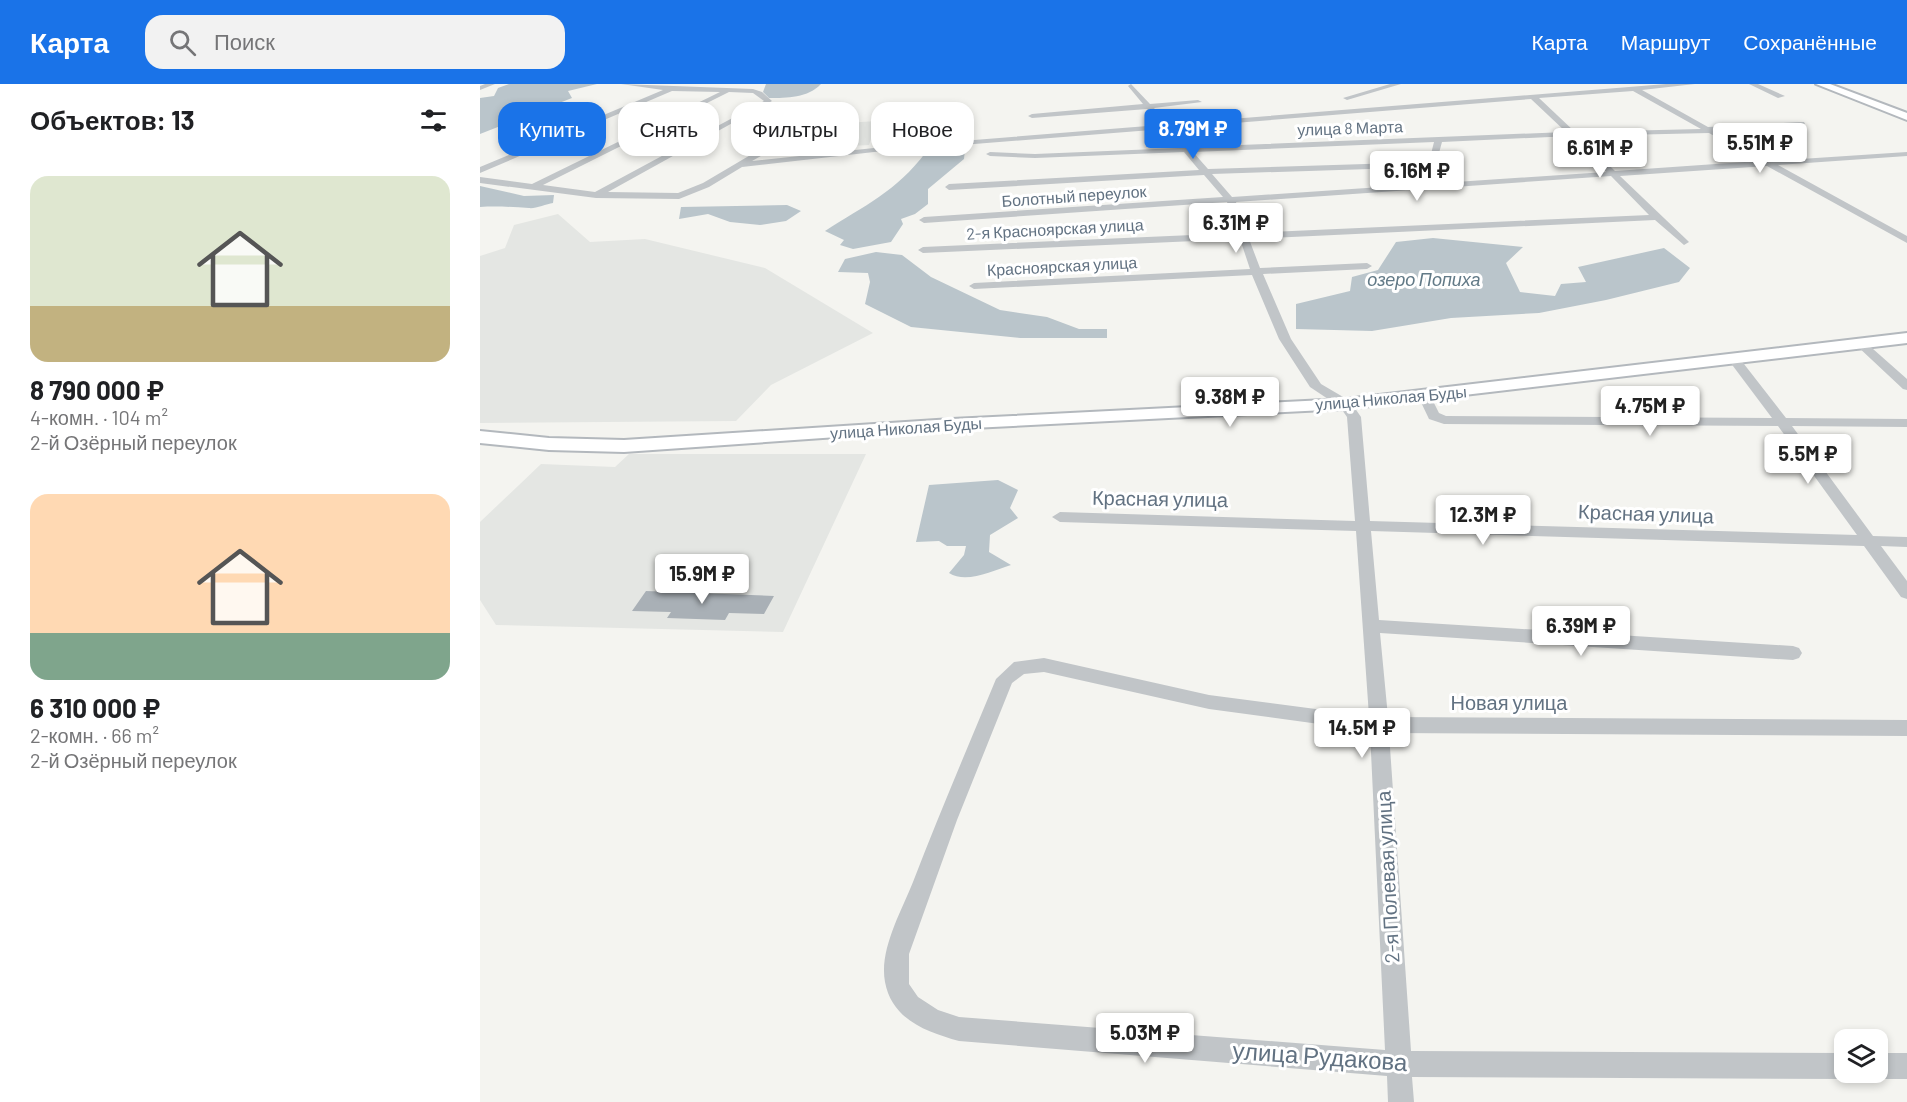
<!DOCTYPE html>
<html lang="ru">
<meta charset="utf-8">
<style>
:root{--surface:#fff;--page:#f2f2f2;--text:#202124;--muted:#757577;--accent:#1a73e8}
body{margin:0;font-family:Barlow,sans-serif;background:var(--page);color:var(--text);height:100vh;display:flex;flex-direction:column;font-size:22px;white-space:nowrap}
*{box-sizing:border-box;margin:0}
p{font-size:20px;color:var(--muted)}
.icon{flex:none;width:33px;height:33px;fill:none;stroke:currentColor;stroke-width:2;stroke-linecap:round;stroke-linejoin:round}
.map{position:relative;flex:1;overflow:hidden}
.panel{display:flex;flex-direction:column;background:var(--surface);width:480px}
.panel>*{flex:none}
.top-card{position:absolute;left:18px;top:18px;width:570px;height:54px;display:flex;gap:12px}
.controls{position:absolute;left:1354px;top:945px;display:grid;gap:12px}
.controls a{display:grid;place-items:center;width:54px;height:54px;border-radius:12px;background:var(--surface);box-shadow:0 3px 9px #0003;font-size:30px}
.price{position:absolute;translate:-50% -51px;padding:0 14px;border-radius:6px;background:#fff;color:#222;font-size:20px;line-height:39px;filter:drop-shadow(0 2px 3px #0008)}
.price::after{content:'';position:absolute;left:50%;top:36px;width:18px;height:14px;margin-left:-9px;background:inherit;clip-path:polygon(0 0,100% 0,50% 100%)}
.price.on{background:var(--accent);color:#fff}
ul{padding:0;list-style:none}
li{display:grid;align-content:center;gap:12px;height:318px;padding:0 30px}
li span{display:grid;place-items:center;height:186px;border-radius:18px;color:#555}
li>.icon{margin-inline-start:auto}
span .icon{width:108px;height:108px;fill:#fffc;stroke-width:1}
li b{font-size:26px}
h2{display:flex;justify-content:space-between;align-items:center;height:72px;padding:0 30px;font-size:26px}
.chip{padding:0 21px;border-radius:18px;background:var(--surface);box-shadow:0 3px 9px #0003;font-size:21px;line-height:54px}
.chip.on{background:var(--accent);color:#fff}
header{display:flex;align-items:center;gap:36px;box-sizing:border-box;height:84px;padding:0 30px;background:var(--accent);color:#fff}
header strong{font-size:28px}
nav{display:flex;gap:33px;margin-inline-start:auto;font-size:21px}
.search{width:420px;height:54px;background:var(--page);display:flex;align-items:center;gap:15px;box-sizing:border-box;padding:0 21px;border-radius:18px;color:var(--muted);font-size:22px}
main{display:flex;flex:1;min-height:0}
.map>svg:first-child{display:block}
.built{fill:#e4e6e3}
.water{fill:#bac5cb}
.building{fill:#a9b0b6}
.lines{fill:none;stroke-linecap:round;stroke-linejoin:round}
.secondary-casing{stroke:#b3b8bd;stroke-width:4}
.street{fill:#c1c5c8;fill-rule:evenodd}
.secondary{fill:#fff;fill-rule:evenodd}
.labels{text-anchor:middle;stroke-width:6;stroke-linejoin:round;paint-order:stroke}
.far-street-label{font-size:16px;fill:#627282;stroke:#fff}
.far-water-label{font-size:18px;font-style:italic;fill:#627a87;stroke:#fff}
.street-label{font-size:20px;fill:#627282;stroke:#fff}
.near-street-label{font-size:24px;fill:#627282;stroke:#fff}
</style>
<header>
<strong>Карта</strong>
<div class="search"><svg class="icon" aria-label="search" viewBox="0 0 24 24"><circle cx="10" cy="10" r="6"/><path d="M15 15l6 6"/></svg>Поиск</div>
<nav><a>Карта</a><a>Маршрут</a><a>Сохранённые</a></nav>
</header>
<main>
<section class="panel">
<h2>Объектов: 13<svg class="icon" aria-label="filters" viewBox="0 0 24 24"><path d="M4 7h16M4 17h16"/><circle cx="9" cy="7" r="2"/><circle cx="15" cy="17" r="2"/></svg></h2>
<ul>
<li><span style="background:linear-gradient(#dfe7d0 70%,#c2b280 0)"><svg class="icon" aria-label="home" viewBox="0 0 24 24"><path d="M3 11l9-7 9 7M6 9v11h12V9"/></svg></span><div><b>8 790 000 ₽</b><p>4-комн. · 104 m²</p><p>2-й Озёрный переулок</p></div></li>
<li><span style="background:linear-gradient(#ffd9b3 75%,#7fa58c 0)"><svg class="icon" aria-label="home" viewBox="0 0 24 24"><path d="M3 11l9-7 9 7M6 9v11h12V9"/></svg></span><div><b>6 310 000 ₽</b><p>2-комн. · 66 m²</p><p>2-й Озёрный переулок</p></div></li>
</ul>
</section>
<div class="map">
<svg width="1427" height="1018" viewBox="0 0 1427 1018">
<rect width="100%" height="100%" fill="#f4f4f0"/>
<path class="built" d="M397 37 389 61 301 66 317 42Z
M78 130 110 158 165 155 285 184 393 249 291 301 256 337 0 339V172L25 164 34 141Z
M149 370H386L303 548 16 541 0 516V438L61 380 135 383Z"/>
<path class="water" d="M29 0H117L88 7 92 14 0 50V14L14 12 18 4Z
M286 0H341C328 14 307 14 289 14L283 8Z
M474 63 485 65 484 75 448 105V120L435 130 421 135 423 140 411 158 373 165 360 161 364 156 345 147C385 121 416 108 446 68Z
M0 102 44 112 74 111 73 119C66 120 55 125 49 124 33 123 16 122 0 123Z
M307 121 321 127 306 137 280 141 250 138 228 130 199 135 201 123Z
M953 154 1043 163 1026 179 1040 208 1075 212 1081 200 1106 198 1098 183 1184 164 1210 184 1199 198 1126 216 1059 229 971 234 892 247 816 245V220L870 207 872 193 898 186 916 158Z
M396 168 422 171 451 193 520 226 567 233 599 245H627V254H540L431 243 385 220 390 198 388 189 358 188 365 175Z
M518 396 538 406 530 424 538 434 510 451 509 468 531 481C512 487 486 500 469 489L484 471 486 462H467L459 457 436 458 449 401Z"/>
<path class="building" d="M346 49 343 60 339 62H322L326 51Z
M166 507 294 512 284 530 249 529 245 536 187 534 191 528 152 527Z"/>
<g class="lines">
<g class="secondary-casing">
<path id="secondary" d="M1336 0H1350L1427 29V36Z
M1427 249V259L865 325 472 345 144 368 69 366 0 359V347L69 354 144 356 472 335 865 315Z"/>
</g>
<path class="street" d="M5 0H15L0 6V2Z
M141 0 273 5 282 8 292 17 128 108 198 109 223 99 284 63 337 18 340 22 290 67 272 77 394 64 680 41 667 25 552 34 548 32 552 30 663 20 648 2 651 0 670 20 718 16 722 18 674 24 688 40 1186 0H1215L1162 6 1228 43 1324 38 1325 40 1321 42 1236 47 1290 77 1427 68V72L1298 81 1427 152V159L1287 82 1140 92 1207 156 1209 158 1204 161 1175 136 769 155 780 184 887 179 892 182 887 185 783 190 811 255 841 300 870 317 881 333 890 437 1377 451 1298 342 964 340 949 335 938 312 944 308 949 309 959 329 966 332 1292 334 1247 274 1253 270 1257 271 1306 334 1427 335V343L1312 342 1393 452 1427 453V463L1401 462 1427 497V515L1421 513 1384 462 891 447 899 536 1313 562 1319 564 1322 569 1319 574 1313 576 900 549 908 633 1427 636V652L909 649 931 967 1365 969V988H1375L1374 991 1365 995 932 993 934 1018H908L907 992 479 957C447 948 412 936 405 898 399 866 421 828 433 798 459 730 488 663 516 595L534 578 564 574 729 611 889 632 876 447 580 438 572 433 580 428 875 437 867 333 860 323 830 303 799 255 772 191 494 205 489 202 494 199 770 185 760 155 443 169 438 166 443 163 758 149 747 118 444 139 439 136 444 133 743 113 724 91 469 106 465 103 469 100 719 86 704 68 555 74 510 72 506 70 510 68 555 70 700 64 684 45 394 68 262 83 229 103 199 115 116 114 0 99V93L52 100 240 8 192 7 0 89V83L183 6ZM1153 7 1221 45 1095 48 1059 14ZM249 8 273 9 284 17 115 108 63 101ZM1051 15 1086 48 709 63 692 44ZM1229 49 1279 77 1135 87 1099 52ZM1091 52 1126 88 752 113 732 90 952 83 956 80 962 58ZM954 58 949 78 728 85 713 68ZM1131 92 1169 131 767 149 756 118ZM564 588 729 625 890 647 905 966 479 933 458 926 438 913 429 900V870L477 736 532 599 544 590Z
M910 0H921L867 16 863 14Z
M1269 0H1278L1305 12 1298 14Z
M1380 255 1384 257 1427 295V306L1423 305 1376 261 1374 259Z
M1398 969H1427V995H1398L1389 991 1388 988H1398Z"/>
<use href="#secondary" class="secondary"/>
</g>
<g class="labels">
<g class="far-street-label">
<text transform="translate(870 44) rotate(-2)" y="6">улица 8 Марта</text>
<text transform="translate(594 112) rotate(-4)" y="6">Болотный переулок</text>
<text transform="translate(575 145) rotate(-3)" y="6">2-я Красноярская улица</text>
<text transform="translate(582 182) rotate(-3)" y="6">Красноярская улица</text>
<text transform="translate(911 314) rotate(-5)" y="6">улица Николая Буды</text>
<text transform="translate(426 344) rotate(-4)" y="6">улица Николая Буды</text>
</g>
<g class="far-water-label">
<text x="944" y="202">озеро Попиха</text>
</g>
<g class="street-label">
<text transform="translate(680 415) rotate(1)" y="7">Красная улица</text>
<text transform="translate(1166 430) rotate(2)" y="7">Красная улица</text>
<text x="1029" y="626">Новая улица</text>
<text transform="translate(908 793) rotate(-93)" y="7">2-я Полевая улица</text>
</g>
<g class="near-street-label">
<text transform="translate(840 973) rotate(4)" y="8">улица Рудакова</text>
</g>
</g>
</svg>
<div class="controls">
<a><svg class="icon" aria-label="layers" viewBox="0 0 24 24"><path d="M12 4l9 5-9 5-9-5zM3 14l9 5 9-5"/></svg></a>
</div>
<b class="price on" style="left:713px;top:76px">8.79M ₽</b>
<b class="price" style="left:1280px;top:90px">5.51M ₽</b>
<b class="price" style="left:1120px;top:95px">6.61M ₽</b>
<b class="price" style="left:937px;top:118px">6.16M ₽</b>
<b class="price" style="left:756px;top:170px">6.31M ₽</b>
<b class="price" style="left:750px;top:344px">9.38M ₽</b>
<b class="price" style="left:1170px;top:353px">4.75M ₽</b>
<b class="price" style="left:1328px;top:401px">5.5M ₽</b>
<b class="price" style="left:1003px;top:462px">12.3M ₽</b>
<b class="price" style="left:222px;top:521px">15.9M ₽</b>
<b class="price" style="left:1101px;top:573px">6.39M ₽</b>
<b class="price" style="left:882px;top:675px">14.5M ₽</b>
<b class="price" style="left:665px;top:980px">5.03M ₽</b>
<div class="top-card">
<a class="chip on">Купить</a>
<a class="chip">Снять</a>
<a class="chip">Фильтры</a>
<a class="chip">Новое</a>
</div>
</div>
</main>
